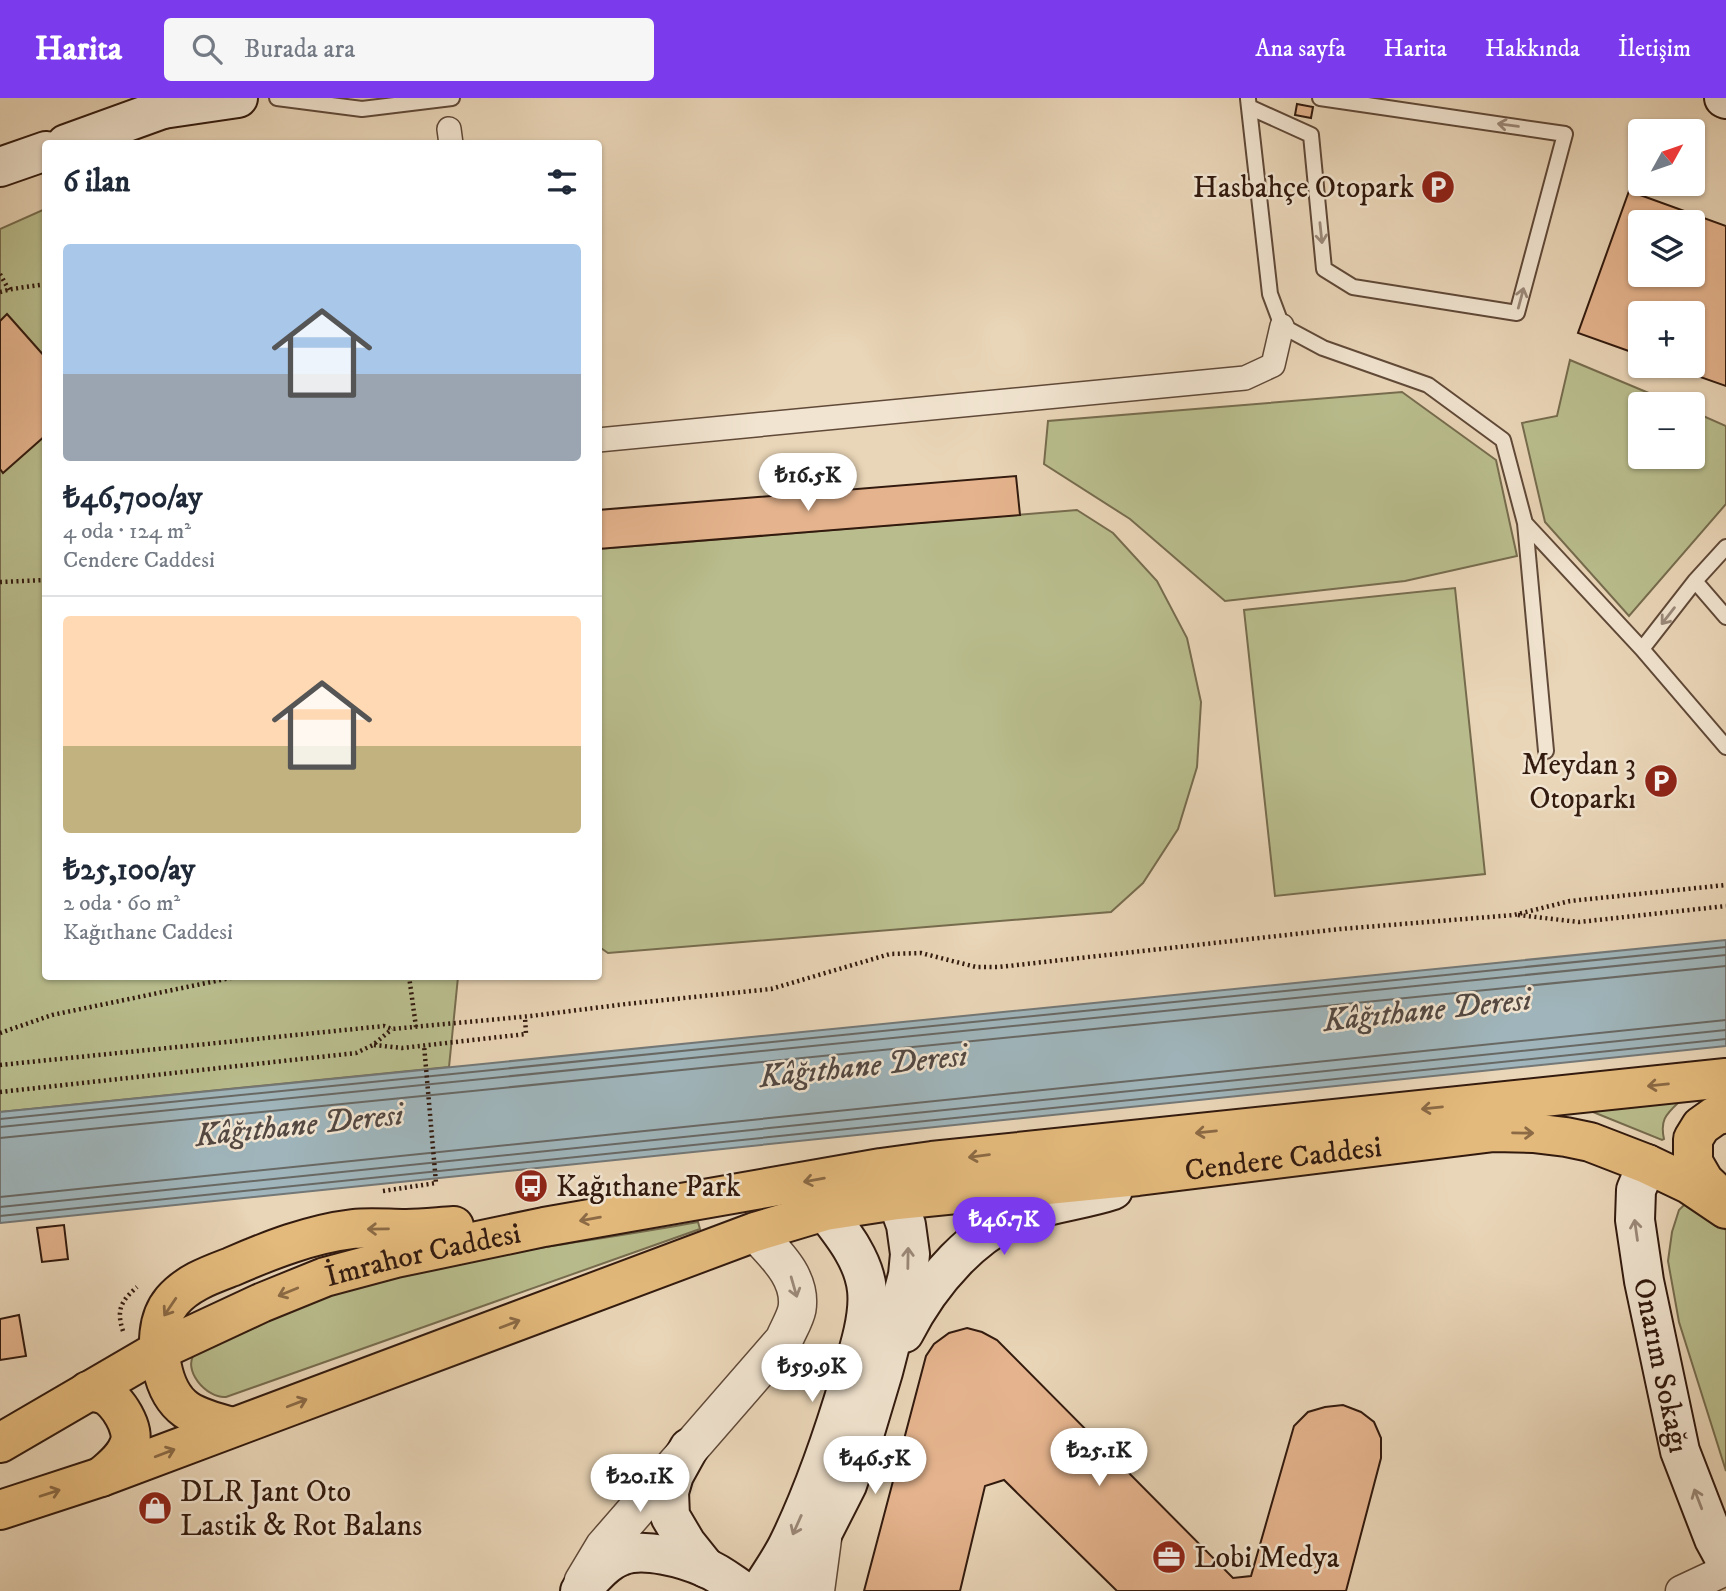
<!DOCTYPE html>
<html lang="tr">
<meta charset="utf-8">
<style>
:root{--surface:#fff;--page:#f6f6f7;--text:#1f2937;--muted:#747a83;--line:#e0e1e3;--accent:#7c3aed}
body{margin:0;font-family:"IM FELL DW Pica",serif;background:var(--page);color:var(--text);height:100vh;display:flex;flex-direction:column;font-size:26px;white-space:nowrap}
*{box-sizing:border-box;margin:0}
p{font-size:23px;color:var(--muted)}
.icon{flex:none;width:38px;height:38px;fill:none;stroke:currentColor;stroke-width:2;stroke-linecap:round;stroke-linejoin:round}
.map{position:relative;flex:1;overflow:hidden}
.panel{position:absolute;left:42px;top:42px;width:560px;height:840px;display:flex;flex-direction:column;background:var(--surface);border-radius:7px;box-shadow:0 2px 5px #0004}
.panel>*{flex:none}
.needle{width:46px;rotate:50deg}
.buttons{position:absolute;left:1628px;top:21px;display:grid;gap:14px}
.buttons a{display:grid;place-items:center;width:77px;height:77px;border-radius:7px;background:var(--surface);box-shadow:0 2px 5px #0004;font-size:35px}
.price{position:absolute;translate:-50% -60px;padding:0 16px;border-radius:24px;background:#fff;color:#222;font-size:23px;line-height:46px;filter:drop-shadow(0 2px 4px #0008)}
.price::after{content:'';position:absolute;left:50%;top:42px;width:21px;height:16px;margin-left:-10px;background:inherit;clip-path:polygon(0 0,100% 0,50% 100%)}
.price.active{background:var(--accent);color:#fff}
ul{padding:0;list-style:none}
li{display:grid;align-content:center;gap:14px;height:371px;padding:0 21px}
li+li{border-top:2px solid var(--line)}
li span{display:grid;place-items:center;height:217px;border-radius:7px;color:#555}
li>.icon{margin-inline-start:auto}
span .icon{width:126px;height:126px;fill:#fffc;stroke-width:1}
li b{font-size:30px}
h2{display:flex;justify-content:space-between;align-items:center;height:84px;padding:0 21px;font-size:30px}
header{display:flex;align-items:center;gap:42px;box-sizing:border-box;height:98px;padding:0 35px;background:var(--accent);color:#fff}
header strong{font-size:33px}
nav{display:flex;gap:38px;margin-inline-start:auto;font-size:24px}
.search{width:490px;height:63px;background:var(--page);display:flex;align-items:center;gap:18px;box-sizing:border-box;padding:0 24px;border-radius:7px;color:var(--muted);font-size:26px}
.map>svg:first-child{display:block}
.green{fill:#b9bd8d;stroke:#766c4e;stroke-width:2}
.water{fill:#9fb5bb;stroke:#737776;stroke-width:2}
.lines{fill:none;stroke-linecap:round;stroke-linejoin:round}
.shore{stroke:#686864;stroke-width:2}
.building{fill:#e5b48e;stroke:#321a0e;stroke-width:2;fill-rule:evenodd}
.service-casing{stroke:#604938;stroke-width:18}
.pedestrian-casing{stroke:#604938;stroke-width:26}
.minor-casing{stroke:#604938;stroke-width:33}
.tertiary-casing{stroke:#604938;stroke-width:40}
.secondary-casing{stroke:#321a0e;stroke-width:42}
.primary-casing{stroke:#321a0e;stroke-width:42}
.path{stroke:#321a0e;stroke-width:4.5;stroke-dasharray:2 3.5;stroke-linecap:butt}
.service{stroke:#f1e4d0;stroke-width:14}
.pedestrian{stroke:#f1e4d0;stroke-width:23}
.minor{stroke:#f1e4d0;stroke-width:30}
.tertiary{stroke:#f1e4d0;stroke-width:37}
.secondary{stroke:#f1e4d0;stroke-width:38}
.primary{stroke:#e4ba7c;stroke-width:38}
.oneway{stroke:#9b8979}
.oneway2{stroke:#8b6a45}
.labels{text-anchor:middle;stroke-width:5;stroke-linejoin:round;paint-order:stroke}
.poi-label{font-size:30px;fill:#321a0e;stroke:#f1e4d0;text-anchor:start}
.street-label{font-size:30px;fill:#321a0e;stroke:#f1e4d0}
.water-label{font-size:32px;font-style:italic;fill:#534842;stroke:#f1e4d0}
</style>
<header>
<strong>Harita</strong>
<div class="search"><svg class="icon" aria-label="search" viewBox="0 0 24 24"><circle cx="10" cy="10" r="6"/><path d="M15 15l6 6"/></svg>Burada ara</div>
<nav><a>Ana sayfa</a><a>Harita</a><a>Hakkında</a><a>İletişim</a></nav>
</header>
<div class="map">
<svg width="1726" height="1493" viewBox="0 0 1726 1493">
<rect width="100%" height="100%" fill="#e9d5b7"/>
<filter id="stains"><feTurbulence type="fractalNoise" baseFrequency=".00286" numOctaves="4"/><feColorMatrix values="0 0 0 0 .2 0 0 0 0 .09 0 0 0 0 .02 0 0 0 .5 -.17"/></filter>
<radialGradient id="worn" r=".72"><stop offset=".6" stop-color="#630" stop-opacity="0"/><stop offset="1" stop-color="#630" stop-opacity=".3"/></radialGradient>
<path class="green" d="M45 111 46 878 460 879H458L449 969 0 1014V131Z
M1570 262 1675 306H1640V359H1692V313L1726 328V406L1629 518 1545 424 1522 325 1557 318Z
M1402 294 1496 362 1517 458 1405 483 1225 503 1130 421 1044 366 1048 323Z
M1077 412 1113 435 1157 483 1187 540 1201 604 1197 669 1178 731 1143 785 1111 814 608 855 598 848V451Z
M1455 490 1485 776 1275 798 1244 512Z
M1679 1004C1665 1017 1660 1023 1664 1041L1662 1042 1593 1014V1010Z
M1688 1103 1726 1132V1373L1679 1224 1668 1163 1672 1134 1679 1112Z
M698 1124 700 1131 226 1299C207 1301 180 1271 196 1254 199 1252 203 1250 207 1248 267 1223 328 1195 392 1179 492 1154 596 1143 698 1124Z"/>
<path class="water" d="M1726 842V948L0 1125V1014Z"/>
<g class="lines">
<path class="shore" d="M0 1021 1726 849
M0 1029 1726 857
M0 1040 1726 868
M0 1099 1726 922
M0 1109 1726 932
M0 1118 1726 941"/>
</g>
<path class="building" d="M1297 6 1313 9 1311 20 1295 17Z
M1629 93 1726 128V288L1669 268H1692V215H1640V257L1578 235ZM1640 124H1692V177H1640Z
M7 216 46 260V337L3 375 0 371V223Z
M1016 378 1020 417 598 451V412Z
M64 1127 68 1161 42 1164 37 1130Z
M19 1217 26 1258 0 1262V1221Z
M967 1230 982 1234 997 1242 1233 1480 1251 1478 1294 1328 1308 1314 1325 1309 1343 1307 1361 1314 1374 1324 1381 1340V1360L1346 1493H1117L1004 1382 985 1388 960 1493H864L926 1258 934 1246 949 1235Z"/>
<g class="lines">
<g class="service-casing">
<path id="service" d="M277 0 362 11 452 0
M1248 1 1270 196 1282 228 1323 250 1428 287 1503 342 1525 425 1546 653
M1249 9 1311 37 1324 171 1353 189 1517 215 1565 36 1320 0
M1525 425 1642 551 1726 649
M1695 483 1726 519
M1642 551 1695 483 1726 449"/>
</g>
<g class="pedestrian-casing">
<path id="pedestrian" d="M449 31 451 46
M598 342 1245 280 1273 267 1282 228"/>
</g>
<g class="minor-casing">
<path id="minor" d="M819 1493 826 1441
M1681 1493 1726 1472"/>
</g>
<g class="tertiary-casing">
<path id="tertiary" d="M583 1484 604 1449 784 1242C788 1232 795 1221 797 1211 802 1179 774 1155 755 1134"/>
</g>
<g class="secondary-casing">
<g id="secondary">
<path d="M1724 0 1726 1"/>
<path d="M163 11 238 0"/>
<path d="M66 46 163 11 188 0"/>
<path d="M0 69 46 53"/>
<path id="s1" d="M1647 1066 1636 1092 1635 1122 1644 1183 1680 1353 1714 1441 1726 1463"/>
<path d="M904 1235C930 1184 974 1132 1029 1113 1057 1104 1086 1101 1113 1092"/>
<path d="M689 1350 674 1377 669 1394 670 1418 686 1445 706 1470"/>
<path d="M580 1493C592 1481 604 1464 621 1458 643 1449 684 1460 706 1470 719 1475 731 1485 743 1493"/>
<path d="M760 1493C769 1478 780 1463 788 1447 814 1394 833 1338 850 1281 858 1255 870 1219 867 1192 864 1162 843 1136 825 1113"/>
<path d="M793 1493 847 1387 865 1334 883 1274 908 1177 910 1156 906 1127 897 1102"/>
</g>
</g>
<g class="primary-casing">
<g id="primary">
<path d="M1722 1100 1704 1083 1693 1064V1041L1701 1028 1715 1018 1726 1015"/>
<path d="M88 1293C93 1294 100 1295 105 1297 118 1303 134 1330 130 1344 126 1359 112 1370 101 1379"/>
<path d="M233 1329C193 1319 171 1312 162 1269 157 1248 157 1221 172 1203 187 1185 210 1177 231 1169 270 1152 311 1136 353 1131 371 1129 389 1131 406 1131 422 1131 438 1129 454 1128"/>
<path id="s2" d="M0 1345 158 1253 261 1205 325 1179 396 1160 544 1129 881 1070 932 1063 1726 980"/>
<path id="s3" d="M0 1412 101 1379 755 1134 825 1113 897 1102 1138 1078 1494 1034 1533 1035 1566 1039 1590 1044 1647 1066 1689 1086 1726 1111"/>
</g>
</g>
<path class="path" d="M0 176 9 192
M0 194 12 191 46 186
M0 484 46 482
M1518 817 1579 824 1726 808
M409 878 416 929
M0 935 52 917 240 878
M374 947 402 950 526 936 525 919
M0 967 384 928 392 931 531 918 626 906 771 891 890 856 921 855 976 869H999L1340 831 1514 817 1570 803 1726 787
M0 994 356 955 373 947 392 931
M383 1093 436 1085 424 947
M123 1233C116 1212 121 1203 137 1189"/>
<use href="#service" class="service"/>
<use href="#pedestrian" class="pedestrian"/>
<use href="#minor" class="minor"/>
<use href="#tertiary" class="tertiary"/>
<use href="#secondary" class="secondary"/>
<use href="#primary" class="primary"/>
</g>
<defs><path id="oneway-shaft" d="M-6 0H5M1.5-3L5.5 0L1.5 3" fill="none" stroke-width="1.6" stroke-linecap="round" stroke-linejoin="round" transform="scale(1.75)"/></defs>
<g class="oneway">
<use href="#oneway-shaft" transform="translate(1508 27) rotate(-172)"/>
<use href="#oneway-shaft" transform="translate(1321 135) rotate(84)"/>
<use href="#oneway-shaft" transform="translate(1521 200) rotate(-75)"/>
<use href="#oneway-shaft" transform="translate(1668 518) rotate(128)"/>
<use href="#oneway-shaft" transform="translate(1636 1132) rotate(-98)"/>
<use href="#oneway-shaft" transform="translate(908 1160) rotate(-89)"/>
<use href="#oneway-shaft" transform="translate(794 1189) rotate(74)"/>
<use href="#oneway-shaft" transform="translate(1698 1401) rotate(-111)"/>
<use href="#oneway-shaft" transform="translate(797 1427) rotate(114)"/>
</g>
<g class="oneway2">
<use href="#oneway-shaft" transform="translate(1658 987) rotate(174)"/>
<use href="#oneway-shaft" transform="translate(1432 1010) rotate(174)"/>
<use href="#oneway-shaft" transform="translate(1206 1034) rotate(174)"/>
<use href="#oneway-shaft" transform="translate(1523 1035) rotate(1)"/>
<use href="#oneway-shaft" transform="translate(979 1058) rotate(173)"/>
<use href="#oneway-shaft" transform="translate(814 1082) rotate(170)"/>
<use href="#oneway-shaft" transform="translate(590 1121) rotate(170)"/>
<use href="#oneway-shaft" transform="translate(378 1131) rotate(179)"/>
<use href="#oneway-shaft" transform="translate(288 1194) rotate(158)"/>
<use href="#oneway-shaft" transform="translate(170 1209) rotate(124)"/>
<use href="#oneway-shaft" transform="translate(510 1226) rotate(-21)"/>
<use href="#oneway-shaft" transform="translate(297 1305) rotate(-21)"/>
<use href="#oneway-shaft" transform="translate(165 1355) rotate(-21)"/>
<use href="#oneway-shaft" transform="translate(50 1395) rotate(-18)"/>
</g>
<defs>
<g id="parking-disc" transform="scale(1.75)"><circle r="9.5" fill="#8f2418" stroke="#f1e4d0"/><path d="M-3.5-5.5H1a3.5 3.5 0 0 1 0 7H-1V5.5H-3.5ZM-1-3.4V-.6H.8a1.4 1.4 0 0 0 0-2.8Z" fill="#fff"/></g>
<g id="bus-disc" transform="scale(1.75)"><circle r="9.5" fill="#8f2418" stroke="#f1e4d0"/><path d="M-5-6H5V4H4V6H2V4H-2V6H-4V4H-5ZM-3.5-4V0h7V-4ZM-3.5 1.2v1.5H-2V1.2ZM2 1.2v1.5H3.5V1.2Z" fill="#fff"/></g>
<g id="shop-disc" transform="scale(1.75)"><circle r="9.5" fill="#8f2418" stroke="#f1e4d0"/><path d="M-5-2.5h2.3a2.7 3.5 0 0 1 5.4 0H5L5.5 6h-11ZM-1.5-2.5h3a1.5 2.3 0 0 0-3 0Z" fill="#fff"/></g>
<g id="office-disc" transform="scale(1.75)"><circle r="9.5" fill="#8f2418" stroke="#f1e4d0"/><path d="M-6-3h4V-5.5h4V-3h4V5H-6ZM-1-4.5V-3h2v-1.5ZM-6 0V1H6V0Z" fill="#fff"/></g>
</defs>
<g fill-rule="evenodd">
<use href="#parking-disc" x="1438" y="89"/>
<use href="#parking-disc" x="1661" y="683"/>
<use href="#bus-disc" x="531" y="1088"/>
<use href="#shop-disc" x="155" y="1410"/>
<use href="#office-disc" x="1169" y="1459"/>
</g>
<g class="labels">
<g class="poi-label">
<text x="1414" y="99" text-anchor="end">Hasbahçe Otopark</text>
<text x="1636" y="676" text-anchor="end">Meydan 3<tspan x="1636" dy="34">Otoparkı</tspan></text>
<text x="556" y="1098">Kağıthane Park</text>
<text x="180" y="1403">DLR Jant Oto<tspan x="180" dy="34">Lastik &amp; Rot Balans</tspan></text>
<text x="1194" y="1469">Lobi Medya</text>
</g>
<g class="street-label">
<text dy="10" stroke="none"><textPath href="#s3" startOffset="1339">Cendere Caddesi</textPath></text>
<text dy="10" stroke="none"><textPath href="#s2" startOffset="466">İmrahor Caddesi</textPath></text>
<text dy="10" stroke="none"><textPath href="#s1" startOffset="206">Onarım Sokağı</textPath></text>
</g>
<g class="water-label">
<text transform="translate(1427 911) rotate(-6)" y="11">Kâğıthane Deresi</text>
<text transform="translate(863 967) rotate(-6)" y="11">Kâğıthane Deresi</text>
<text transform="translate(299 1026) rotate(-6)" y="11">Kâğıthane Deresi</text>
</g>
</g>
<rect width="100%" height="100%" filter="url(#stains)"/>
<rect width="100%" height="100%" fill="url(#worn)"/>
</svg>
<div class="buttons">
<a><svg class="needle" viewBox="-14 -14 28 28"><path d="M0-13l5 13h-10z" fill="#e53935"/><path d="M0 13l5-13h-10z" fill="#747a83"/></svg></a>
<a><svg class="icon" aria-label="layers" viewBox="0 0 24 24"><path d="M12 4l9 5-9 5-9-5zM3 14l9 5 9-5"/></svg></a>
<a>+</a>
<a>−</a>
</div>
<b class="price" style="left:808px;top:415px">₺16.5K</b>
<b class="price active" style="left:1004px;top:1159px">₺46.7K</b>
<b class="price" style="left:812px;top:1306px">₺59.9K</b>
<b class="price" style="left:1099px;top:1390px">₺25.1K</b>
<b class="price" style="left:875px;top:1398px">₺46.5K</b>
<b class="price" style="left:640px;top:1416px">₺20.1K</b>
<section class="panel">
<h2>6 ilan<svg class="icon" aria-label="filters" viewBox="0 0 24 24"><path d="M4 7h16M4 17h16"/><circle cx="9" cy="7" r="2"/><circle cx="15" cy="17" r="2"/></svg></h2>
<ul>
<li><span style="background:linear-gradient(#a9c7e8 60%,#9aa5b1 0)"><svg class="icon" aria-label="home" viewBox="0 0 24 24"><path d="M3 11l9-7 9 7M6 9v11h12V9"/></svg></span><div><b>₺46,700/ay</b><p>4 oda · 124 m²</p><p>Cendere Caddesi</p></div></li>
<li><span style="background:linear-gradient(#ffd9b3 60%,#c2b280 0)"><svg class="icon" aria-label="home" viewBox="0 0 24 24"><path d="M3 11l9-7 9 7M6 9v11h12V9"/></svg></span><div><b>₺25,100/ay</b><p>2 oda · 60 m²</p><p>Kağıthane Caddesi</p></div></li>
</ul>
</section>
</div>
